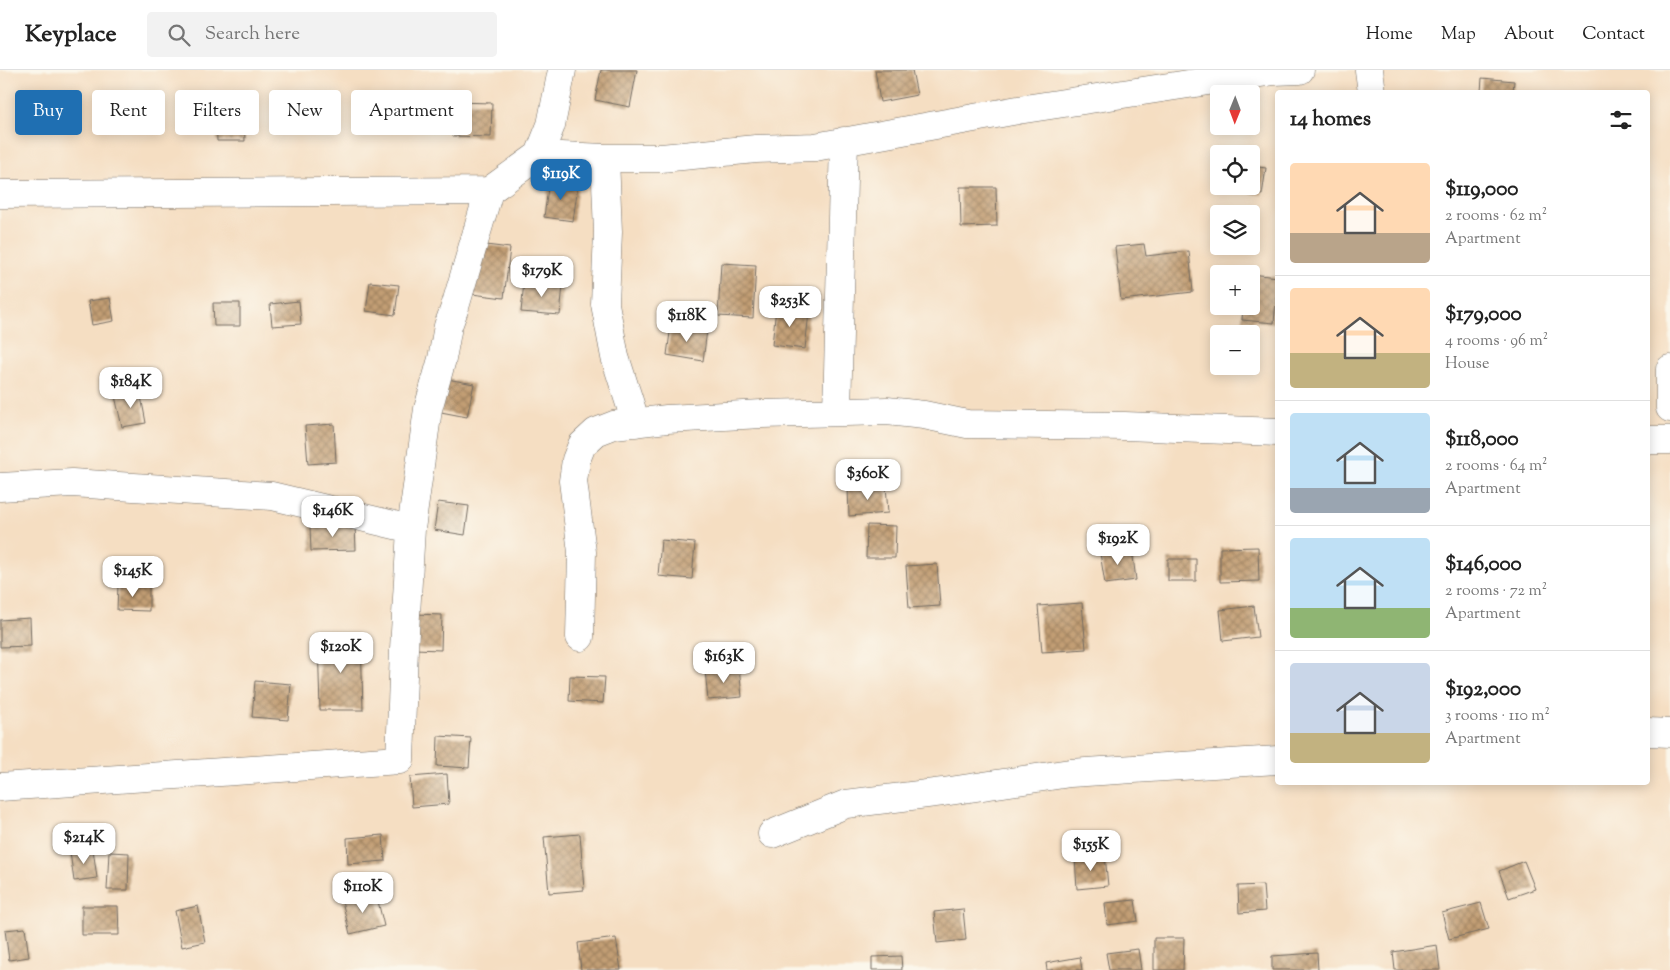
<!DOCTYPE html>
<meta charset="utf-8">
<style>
:root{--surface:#fff;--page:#f2f2f2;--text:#222;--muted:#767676;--line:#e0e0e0;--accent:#1f6fb2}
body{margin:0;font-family:"Sorts Mill Goudy",serif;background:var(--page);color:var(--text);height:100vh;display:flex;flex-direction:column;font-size:19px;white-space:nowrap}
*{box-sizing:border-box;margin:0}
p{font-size:16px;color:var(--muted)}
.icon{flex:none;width:28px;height:28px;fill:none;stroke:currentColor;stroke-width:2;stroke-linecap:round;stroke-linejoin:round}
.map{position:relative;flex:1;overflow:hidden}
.drawer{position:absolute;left:1275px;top:20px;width:375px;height:695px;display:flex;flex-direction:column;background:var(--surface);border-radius:5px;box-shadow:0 2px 12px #0003}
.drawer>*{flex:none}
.banner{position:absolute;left:15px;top:20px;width:475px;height:45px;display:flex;gap:10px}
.needle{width:32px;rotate:181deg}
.tools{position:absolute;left:1210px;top:15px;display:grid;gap:10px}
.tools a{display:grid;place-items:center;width:50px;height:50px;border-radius:5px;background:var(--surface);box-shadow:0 2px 12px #0003;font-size:25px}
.price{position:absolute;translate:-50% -42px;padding:0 11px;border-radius:10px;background:#fff;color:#222;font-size:16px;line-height:32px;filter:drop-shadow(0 1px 2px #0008)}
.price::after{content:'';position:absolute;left:50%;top:30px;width:15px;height:11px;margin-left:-8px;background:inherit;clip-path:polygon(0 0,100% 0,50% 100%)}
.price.on{background:var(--accent);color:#fff}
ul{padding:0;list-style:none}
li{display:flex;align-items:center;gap:15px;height:125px;padding:0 15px}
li+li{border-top:1px solid var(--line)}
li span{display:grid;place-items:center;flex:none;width:140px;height:100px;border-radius:5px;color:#555}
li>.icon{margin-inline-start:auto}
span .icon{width:60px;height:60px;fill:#fffc;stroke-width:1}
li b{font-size:21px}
h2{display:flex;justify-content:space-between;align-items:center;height:60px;padding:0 15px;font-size:21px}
.tag{padding:0 18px;border-radius:5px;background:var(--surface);box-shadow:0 2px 12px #0003;font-size:18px;line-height:45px}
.tag.on{background:var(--accent);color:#fff}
header{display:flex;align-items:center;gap:30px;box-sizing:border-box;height:70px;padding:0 25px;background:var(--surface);border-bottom:1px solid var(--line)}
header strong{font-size:24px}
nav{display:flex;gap:28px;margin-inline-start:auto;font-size:18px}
.search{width:350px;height:45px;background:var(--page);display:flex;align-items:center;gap:12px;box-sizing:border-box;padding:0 18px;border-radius:5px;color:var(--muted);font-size:19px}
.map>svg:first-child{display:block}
.building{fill:url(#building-cross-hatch)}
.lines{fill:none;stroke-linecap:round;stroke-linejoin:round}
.street-casing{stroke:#726a60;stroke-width:29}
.street{stroke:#fff;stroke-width:28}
</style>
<header>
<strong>Keyplace</strong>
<div class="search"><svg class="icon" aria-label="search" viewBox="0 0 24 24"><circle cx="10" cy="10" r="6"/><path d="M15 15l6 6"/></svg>Search here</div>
<nav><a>Home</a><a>Map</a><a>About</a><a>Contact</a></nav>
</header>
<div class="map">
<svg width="1670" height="900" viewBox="0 0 1670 900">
<defs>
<pattern id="building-cross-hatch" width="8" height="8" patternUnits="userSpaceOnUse" patternTransform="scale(1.25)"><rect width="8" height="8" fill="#c29e74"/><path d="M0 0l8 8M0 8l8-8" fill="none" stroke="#9e815f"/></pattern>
</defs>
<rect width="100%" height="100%" fill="#fbf7ec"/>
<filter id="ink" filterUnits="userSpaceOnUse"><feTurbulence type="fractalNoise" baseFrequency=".02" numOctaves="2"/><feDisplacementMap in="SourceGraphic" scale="10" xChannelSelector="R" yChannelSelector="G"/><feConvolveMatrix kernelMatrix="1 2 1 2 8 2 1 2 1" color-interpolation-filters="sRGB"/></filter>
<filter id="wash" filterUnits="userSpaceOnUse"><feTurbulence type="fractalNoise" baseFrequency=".0096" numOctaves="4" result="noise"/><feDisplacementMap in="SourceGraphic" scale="20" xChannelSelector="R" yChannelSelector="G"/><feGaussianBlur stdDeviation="1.12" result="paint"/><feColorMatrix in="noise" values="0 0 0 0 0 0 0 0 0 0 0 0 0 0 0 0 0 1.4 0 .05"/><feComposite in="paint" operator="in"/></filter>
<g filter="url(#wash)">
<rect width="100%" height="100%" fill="#f5dec2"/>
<g id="blocks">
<path class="building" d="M601 0H637L630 37 595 30Z
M875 0H912L917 25 880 32Z
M1482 8 1514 11 1513 22H1481Z
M455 32 492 33 491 67 453 66Z
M216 42H244L245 71H217Z
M1251 96 1266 98 1262 125 1232 121 1233 116H1251Z
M549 111 578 115 573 151 544 147Z
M960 117H996L997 156 961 157Z
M478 174 510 178 504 228 472 224Z
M1144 174 1146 186 1189 181 1193 222 1121 230 1115 177Z
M721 193 756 195 753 248 718 246Z
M1251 204 1278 207 1274 253 1242 250 1243 236H1251Z
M370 212 399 215 395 245 366 241Z
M524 212 563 215 560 245 521 242Z
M110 228 114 251 92 255 88 231Z
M299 231 301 254 272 256 270 234Z
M213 233H240V256H214Z
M776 238 809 242 805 279 772 275Z
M671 255 707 260 703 291 667 285Z
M447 309 474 314 467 347 441 342Z
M140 321 146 353 122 357 115 326Z
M334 354 336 392 308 394 305 356Z
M886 415 888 443 849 446 848 418Z
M438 432 469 436 465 465 434 460Z
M355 455 356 480 311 481 310 457Z
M867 455 896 456 895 488H866Z
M661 470 695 473 692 509 658 506Z
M1258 477 1259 511 1220 512V478Z
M1132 479 1136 510 1105 514 1100 483Z
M1168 489H1196V511H1168Z
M937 494 940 536 909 538 906 496Z
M118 515 149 516V541L117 540Z
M1082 533 1086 579 1042 582 1038 536Z
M1254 536 1258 567 1223 571 1220 540Z
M414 544 442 545 441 580 414 579Z
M30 548 31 576 0 577V550Z
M361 568 363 640H320L318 569Z
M739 597 742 627 708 630 705 600Z
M570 606 605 607 603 633 569 631Z
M255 611 291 614 288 650 252 647Z
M438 666 471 668 469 698 437 696Z
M447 704 449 734 412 737 410 707Z
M580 764 584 820 549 823 544 767Z
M383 765 385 791 348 794 347 768Z
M93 779 97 808 74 811 70 782Z
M109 782 129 783 128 820H107Z
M1105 785 1108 816 1077 819 1075 787Z
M1524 791 1535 819 1509 828 1499 801Z
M1263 815 1265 841 1239 843 1238 816Z
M376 823 384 856 350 864 342 831Z
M1135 830 1138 851 1107 855 1105 833Z
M1481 833 1489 859 1449 869 1442 843Z
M82 836H118L119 865H82Z
M198 836 205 872 182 877 175 841Z
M963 839 966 870 937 873 934 842Z
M25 858 29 887 9 890 5 860Z
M616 868 621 900H581L578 873Z
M1154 868H1184L1183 900H1154Z
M1437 875 1440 900H1395L1393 882Z
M1138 879 1141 900H1109L1106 883Z
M1317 883 1318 900H1272V886Z
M901 886 902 900H872V887Z
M1080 887 1082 900H1047L1046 893Z"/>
</g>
</g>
<g filter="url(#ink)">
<use href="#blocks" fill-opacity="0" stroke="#726a60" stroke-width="1"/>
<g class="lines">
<g class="street-casing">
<path id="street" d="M1369 0 1372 22
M539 85 605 88H661L756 79 815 77 1018 40 1274 1 1300 0
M605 88 608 162 605 234 615 287 636 353
M0 124 489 121
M1670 299V338
M837 341 844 71
M1648 370H1670
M0 417 72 413 272 426 411 459
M580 567 582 482 573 411 576 390 582 375 596 362 614 355 667 349 762 344 887 341 924 345 967 354 1125 356 1278 362
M1648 662 1670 663
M0 717 400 690 404 579 411 459 428 339 442 289 448 256 455 237 489 121 539 85 551 55 562 0
M772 764 846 734 943 722 1070 703 1278 690"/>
</g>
<use href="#street" class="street"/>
</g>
</g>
</svg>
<div class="tools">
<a><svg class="needle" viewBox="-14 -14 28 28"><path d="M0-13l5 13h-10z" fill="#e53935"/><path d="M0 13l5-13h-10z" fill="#767676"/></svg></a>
<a><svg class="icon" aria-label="locate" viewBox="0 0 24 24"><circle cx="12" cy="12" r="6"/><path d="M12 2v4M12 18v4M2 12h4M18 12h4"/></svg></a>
<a><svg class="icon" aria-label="layers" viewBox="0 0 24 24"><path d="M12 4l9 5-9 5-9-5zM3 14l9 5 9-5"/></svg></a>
<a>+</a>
<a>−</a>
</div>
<b class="price on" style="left:561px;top:131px">$119K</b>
<b class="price" style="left:542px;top:228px">$179K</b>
<b class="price" style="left:790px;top:258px">$253K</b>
<b class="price" style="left:687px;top:273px">$118K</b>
<b class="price" style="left:131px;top:339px">$184K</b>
<b class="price" style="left:868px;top:431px">$360K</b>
<b class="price" style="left:333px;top:468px">$146K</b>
<b class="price" style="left:1118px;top:496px">$192K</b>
<b class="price" style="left:133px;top:528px">$145K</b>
<b class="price" style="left:341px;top:604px">$120K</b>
<b class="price" style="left:724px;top:614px">$163K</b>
<b class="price" style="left:84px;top:795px">$214K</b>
<b class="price" style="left:1091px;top:802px">$155K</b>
<b class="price" style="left:363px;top:844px">$110K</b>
<div class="banner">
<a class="tag on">Buy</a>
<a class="tag">Rent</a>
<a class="tag">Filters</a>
<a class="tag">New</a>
<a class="tag">Apartment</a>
</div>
<section class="drawer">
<h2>14 homes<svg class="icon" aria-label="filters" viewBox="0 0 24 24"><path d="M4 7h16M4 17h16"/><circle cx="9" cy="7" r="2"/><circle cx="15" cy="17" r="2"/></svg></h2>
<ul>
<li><span style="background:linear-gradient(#ffd9b3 70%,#b9a48a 0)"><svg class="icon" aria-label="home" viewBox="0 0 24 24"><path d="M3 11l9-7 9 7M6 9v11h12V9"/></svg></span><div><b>$119,000</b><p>2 rooms · 62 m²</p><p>Apartment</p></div></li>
<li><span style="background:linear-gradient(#ffd9b3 65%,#c2b280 0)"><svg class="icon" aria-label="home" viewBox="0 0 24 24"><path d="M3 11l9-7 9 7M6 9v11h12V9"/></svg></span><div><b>$179,000</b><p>4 rooms · 96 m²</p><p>House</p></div></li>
<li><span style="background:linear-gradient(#bfe0f5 75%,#9aa5b1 0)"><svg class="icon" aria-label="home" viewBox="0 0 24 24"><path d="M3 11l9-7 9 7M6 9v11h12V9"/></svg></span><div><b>$118,000</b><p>2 rooms · 64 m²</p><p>Apartment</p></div></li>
<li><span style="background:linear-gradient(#bfe0f5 70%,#8fb573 0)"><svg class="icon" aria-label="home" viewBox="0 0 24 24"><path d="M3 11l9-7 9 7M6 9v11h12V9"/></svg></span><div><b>$146,000</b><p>2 rooms · 72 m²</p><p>Apartment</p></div></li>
<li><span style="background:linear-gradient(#c9d6e8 70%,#c2b280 0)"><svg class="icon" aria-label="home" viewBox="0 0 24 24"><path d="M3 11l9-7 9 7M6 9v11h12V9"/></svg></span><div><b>$192,000</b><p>3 rooms · 110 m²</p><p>Apartment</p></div></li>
</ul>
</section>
</div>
